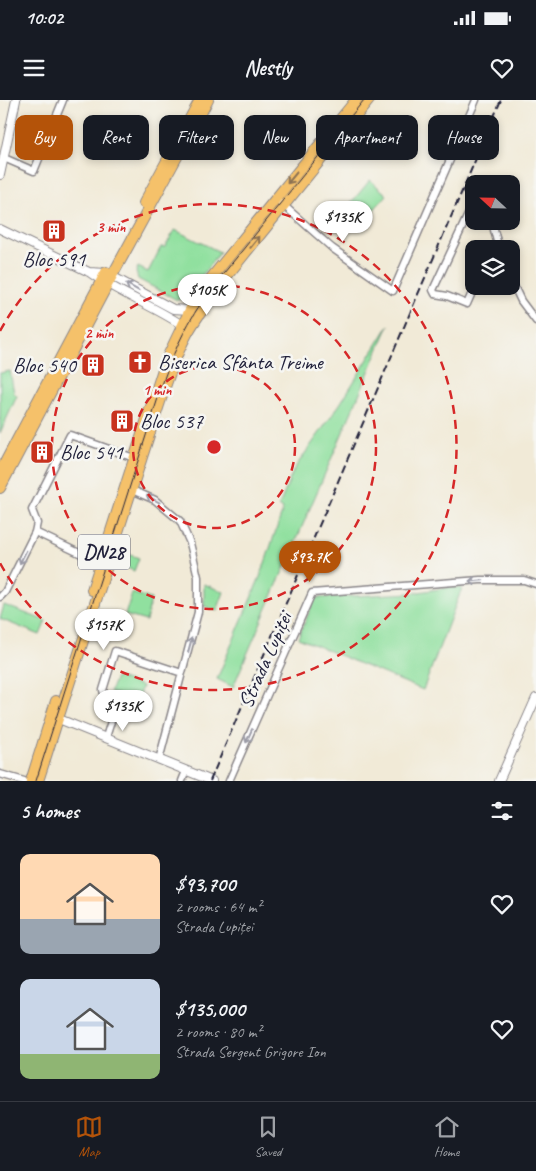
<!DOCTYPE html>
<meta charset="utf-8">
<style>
:root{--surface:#171b24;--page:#242831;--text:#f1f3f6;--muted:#9ea1a6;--line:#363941;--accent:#b45309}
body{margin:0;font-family:Caveat,sans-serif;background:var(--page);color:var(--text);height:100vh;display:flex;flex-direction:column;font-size:19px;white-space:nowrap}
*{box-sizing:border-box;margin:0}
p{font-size:16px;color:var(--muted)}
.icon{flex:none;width:28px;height:28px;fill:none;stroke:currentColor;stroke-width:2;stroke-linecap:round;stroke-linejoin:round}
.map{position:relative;height:681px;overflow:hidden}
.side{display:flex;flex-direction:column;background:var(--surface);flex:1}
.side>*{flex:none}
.guide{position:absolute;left:15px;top:15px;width:506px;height:45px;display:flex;gap:10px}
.needle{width:32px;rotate:292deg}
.controls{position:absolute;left:465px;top:75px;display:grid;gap:10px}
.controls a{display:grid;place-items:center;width:55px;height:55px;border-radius:10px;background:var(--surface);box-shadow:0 2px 8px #0003;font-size:25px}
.price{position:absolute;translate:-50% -42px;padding:0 11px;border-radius:18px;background:#fff;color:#222;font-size:16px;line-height:32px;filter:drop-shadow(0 1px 2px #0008)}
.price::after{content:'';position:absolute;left:50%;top:30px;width:15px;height:11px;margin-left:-8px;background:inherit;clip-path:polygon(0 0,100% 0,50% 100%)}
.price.on{background:var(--accent);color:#fff}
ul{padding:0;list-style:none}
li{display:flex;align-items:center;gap:15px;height:125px;padding:0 20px}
li span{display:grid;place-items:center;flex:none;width:140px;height:100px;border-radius:10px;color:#555}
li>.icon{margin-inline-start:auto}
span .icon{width:60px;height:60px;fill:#fffc;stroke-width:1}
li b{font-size:21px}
h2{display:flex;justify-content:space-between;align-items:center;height:60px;padding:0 20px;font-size:21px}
.pill{padding:0 18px;border-radius:10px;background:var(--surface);box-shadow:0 2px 8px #0003;font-size:18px;line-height:45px}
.pill.on{background:var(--accent);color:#fff}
.status{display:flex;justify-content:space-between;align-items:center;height:35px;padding:0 25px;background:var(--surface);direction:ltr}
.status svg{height:14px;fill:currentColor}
header{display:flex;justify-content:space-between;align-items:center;height:65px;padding:0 20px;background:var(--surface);font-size:22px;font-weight:700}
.dock{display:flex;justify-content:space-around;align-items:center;height:70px;border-top:1px solid var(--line);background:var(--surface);font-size:14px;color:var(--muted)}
.dock a{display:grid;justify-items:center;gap:2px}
.dock .on{color:var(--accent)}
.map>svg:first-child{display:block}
.green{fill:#90e09f;stroke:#59816d}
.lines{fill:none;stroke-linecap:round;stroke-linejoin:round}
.minor-casing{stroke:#8a8689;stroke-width:9}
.tertiary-casing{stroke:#8a8689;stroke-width:10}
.primary-casing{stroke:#8a8689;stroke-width:12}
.minor{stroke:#fff;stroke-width:6}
.tertiary{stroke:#fff;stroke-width:8}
.primary{stroke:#f5c16b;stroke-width:10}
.tram{stroke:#22223b;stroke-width:1}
.rail{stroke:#22223b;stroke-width:2;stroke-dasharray:8 4;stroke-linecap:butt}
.oneway{stroke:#8c7253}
.oneway2{stroke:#9c9ca7}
.ring{fill:none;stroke:#d62828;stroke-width:2.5;stroke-dasharray:9 6}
.labels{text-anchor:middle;stroke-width:5;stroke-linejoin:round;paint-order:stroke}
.shield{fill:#f6f6f2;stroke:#626272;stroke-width:1}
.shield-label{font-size:20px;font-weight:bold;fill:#22223b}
.poi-label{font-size:21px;fill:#22223b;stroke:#f6f6f2;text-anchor:start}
.street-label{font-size:21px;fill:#22223b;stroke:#f6f6f2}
.centre{fill:#d62828;stroke:#f6f6f2;stroke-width:2.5}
.ring-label{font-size:15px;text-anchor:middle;font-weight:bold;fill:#d62828;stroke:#f6f6f2;stroke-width:5;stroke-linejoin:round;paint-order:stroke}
</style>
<div class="status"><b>10:02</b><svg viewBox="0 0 49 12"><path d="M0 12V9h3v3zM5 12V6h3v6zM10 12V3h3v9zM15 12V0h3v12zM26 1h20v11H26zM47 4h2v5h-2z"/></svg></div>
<header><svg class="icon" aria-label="menu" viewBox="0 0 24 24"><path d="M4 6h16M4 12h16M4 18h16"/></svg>Nestly<svg class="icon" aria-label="heart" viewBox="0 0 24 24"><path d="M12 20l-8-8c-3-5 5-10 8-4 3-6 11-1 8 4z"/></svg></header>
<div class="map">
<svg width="536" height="681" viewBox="0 0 536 681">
<rect width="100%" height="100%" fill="#f6f6f2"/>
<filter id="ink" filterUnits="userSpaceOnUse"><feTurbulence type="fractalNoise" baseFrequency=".02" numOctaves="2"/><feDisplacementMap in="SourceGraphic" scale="10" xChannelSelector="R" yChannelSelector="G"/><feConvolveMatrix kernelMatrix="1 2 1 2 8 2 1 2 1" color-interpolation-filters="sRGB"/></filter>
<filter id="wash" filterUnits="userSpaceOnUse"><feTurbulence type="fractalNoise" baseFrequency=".0096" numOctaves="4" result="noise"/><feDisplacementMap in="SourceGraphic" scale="20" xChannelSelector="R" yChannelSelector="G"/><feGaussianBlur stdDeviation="1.12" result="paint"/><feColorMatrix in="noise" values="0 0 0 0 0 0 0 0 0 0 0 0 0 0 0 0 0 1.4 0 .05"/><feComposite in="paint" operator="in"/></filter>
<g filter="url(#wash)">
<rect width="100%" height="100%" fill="#f1ead7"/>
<path class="green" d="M370 80 387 95 367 117 351 103Z
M175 130 220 152 185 197 177 200 138 179 136 172 138 167 148 172 161 147H165Z
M389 225 233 587 217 579 262 472 283 409 279 406 294 369 340 304Z
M10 271 14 293 17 296 0 333V273Z
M116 450 139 458 134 471 111 461Z
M204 484 224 492 217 511 204 506Z
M452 487 462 488 423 590 298 538 315 498 412 493Z
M132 493 151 499 146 521 125 515Z
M4 505 46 521 40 535 0 519Z
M116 577 142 586 137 601 110 592Z"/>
</g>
<g filter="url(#ink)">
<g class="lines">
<g class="minor-casing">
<path id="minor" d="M4 58 34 71 63 0
M474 102 433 190 435 194 447 196 467 204 475 186
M281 103 332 148 393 191 476 0
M496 121 494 130 499 149
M511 180 521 201 536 221
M132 390 155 400 180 421 190 443 198 477V512L159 660
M35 432 37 423 32 410 70 335 134 358
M0 497 5 492 35 432 94 460 103 462
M106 637 117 603 105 598 103 590 115 551 182 573
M0 674 24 681
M182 681 186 671
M229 681 312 493 480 480H524L536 484"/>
</g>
<g class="tertiary-casing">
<path id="tertiary" d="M0 75 16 0
M0 129 89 172C118 193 152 205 182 225L186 223
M89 172 106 173 173 209 190 210
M54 617 212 681
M499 681 536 598"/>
</g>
<g class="primary-casing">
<path id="primary" d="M144 103 200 0
M0 372 106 172
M0 388 112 176 208 0
M92 490 166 260 190 210 208 182 356 0
M31 681 56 601
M38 681 151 329C162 297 171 264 187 234 196 217 208 204 217 188L369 0"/>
</g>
<use href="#minor" class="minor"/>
<use href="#tertiary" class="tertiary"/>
<use href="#primary" class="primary"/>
<path class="tram" d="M36 681 165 276C176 246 189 220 207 194L364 0"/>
<path class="rail" d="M210 681 501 0"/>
</g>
<defs><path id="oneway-shaft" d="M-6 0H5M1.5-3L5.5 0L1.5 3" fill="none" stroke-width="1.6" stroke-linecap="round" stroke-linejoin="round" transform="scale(1.25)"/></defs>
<g class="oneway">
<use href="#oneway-shaft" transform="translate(292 78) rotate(130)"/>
<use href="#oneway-shaft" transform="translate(255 142) rotate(-51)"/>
</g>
<g class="oneway2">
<use href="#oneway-shaft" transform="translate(132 187) rotate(-151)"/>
<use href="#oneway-shaft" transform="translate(153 399) rotate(-151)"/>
<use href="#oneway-shaft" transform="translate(23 457) rotate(117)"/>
<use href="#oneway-shaft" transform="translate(476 481) rotate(175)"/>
<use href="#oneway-shaft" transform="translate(190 545) rotate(-75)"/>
<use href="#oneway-shaft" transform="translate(249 636) rotate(114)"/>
</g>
</g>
<g class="ring">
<circle cx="214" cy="347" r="81"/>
<circle cx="214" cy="347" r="162"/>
<path d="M0 231A243 243 0 1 1 0 463"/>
</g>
<defs>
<g id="building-square" transform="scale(1.25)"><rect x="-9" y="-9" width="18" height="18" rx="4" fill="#c8321e" stroke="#f6f6f2"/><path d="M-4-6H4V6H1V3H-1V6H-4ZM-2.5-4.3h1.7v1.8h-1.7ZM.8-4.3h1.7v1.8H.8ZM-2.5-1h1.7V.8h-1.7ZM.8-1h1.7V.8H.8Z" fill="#fff"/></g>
<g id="church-square" transform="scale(1.25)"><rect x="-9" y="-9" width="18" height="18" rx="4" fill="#c8321e" stroke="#f6f6f2"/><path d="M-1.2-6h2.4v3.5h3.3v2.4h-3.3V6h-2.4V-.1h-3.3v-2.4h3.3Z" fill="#fff"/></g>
</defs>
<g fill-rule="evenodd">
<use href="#building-square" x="54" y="131"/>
<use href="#church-square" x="140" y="262"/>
<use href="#building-square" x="93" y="265"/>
<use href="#building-square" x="122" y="321"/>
<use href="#building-square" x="42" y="352"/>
</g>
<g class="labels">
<rect class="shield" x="78" y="434.5" width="52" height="35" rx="4"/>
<g class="shield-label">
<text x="104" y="459">DN28</text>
</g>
<g class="poi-label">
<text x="54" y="166" text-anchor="middle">Bloc 591</text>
<text x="158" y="269">Biserica Sfânta Treime</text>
<text x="76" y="272" text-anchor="end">Bloc 540</text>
<text x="140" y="328">Bloc 537</text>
<text x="60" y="359">Bloc 541</text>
</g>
<g class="street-label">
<text transform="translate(265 560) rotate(-66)" y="7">Strada Lupiței</text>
</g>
</g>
<circle cx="214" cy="347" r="8" class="centre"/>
<g class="ring-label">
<text x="111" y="132">3 min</text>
<text x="99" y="238">2 min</text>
<text x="157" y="295">1 min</text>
</g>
</svg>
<div class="controls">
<a><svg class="needle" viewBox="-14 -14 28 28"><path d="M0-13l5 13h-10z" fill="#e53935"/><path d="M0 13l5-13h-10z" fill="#9ea1a6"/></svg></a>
<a><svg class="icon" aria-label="layers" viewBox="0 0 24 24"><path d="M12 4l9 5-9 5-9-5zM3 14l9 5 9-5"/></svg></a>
</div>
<b class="price" style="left:343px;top:143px">$135K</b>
<b class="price" style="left:207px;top:216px">$105K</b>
<b class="price on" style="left:310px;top:483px">$93.7K</b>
<b class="price" style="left:104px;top:551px">$157K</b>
<b class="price" style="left:123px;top:632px">$135K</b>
<div class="guide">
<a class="pill on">Buy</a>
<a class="pill">Rent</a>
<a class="pill">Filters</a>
<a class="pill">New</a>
<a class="pill">Apartment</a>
<a class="pill">House</a>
</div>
</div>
<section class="side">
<h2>5 homes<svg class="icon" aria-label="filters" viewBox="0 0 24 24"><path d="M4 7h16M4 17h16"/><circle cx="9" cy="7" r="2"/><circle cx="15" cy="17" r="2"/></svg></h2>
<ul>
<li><span style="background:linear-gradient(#ffd9b3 65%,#9aa5b1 0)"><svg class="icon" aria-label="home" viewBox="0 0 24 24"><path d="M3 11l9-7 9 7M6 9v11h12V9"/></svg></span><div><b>$93,700</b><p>2 rooms · 64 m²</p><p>Strada Lupiței</p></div><svg class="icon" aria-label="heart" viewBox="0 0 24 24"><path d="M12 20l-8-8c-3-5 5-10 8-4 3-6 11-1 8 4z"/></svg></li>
<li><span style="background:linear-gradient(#c9d6e8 75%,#8fb573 0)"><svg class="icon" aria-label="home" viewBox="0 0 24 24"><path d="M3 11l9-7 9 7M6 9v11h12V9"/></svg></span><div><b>$135,000</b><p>2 rooms · 80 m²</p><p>Strada Sergent Grigore Ion</p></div><svg class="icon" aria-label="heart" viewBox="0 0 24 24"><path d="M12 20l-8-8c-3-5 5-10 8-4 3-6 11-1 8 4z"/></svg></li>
</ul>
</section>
<nav class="dock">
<a class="on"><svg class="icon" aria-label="map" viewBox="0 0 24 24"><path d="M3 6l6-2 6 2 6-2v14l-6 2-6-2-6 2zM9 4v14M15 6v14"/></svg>Map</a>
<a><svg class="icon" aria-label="saved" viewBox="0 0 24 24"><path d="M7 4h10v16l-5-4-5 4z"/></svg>Saved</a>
<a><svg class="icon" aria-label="home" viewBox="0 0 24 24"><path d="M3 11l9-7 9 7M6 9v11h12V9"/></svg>Home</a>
</nav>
